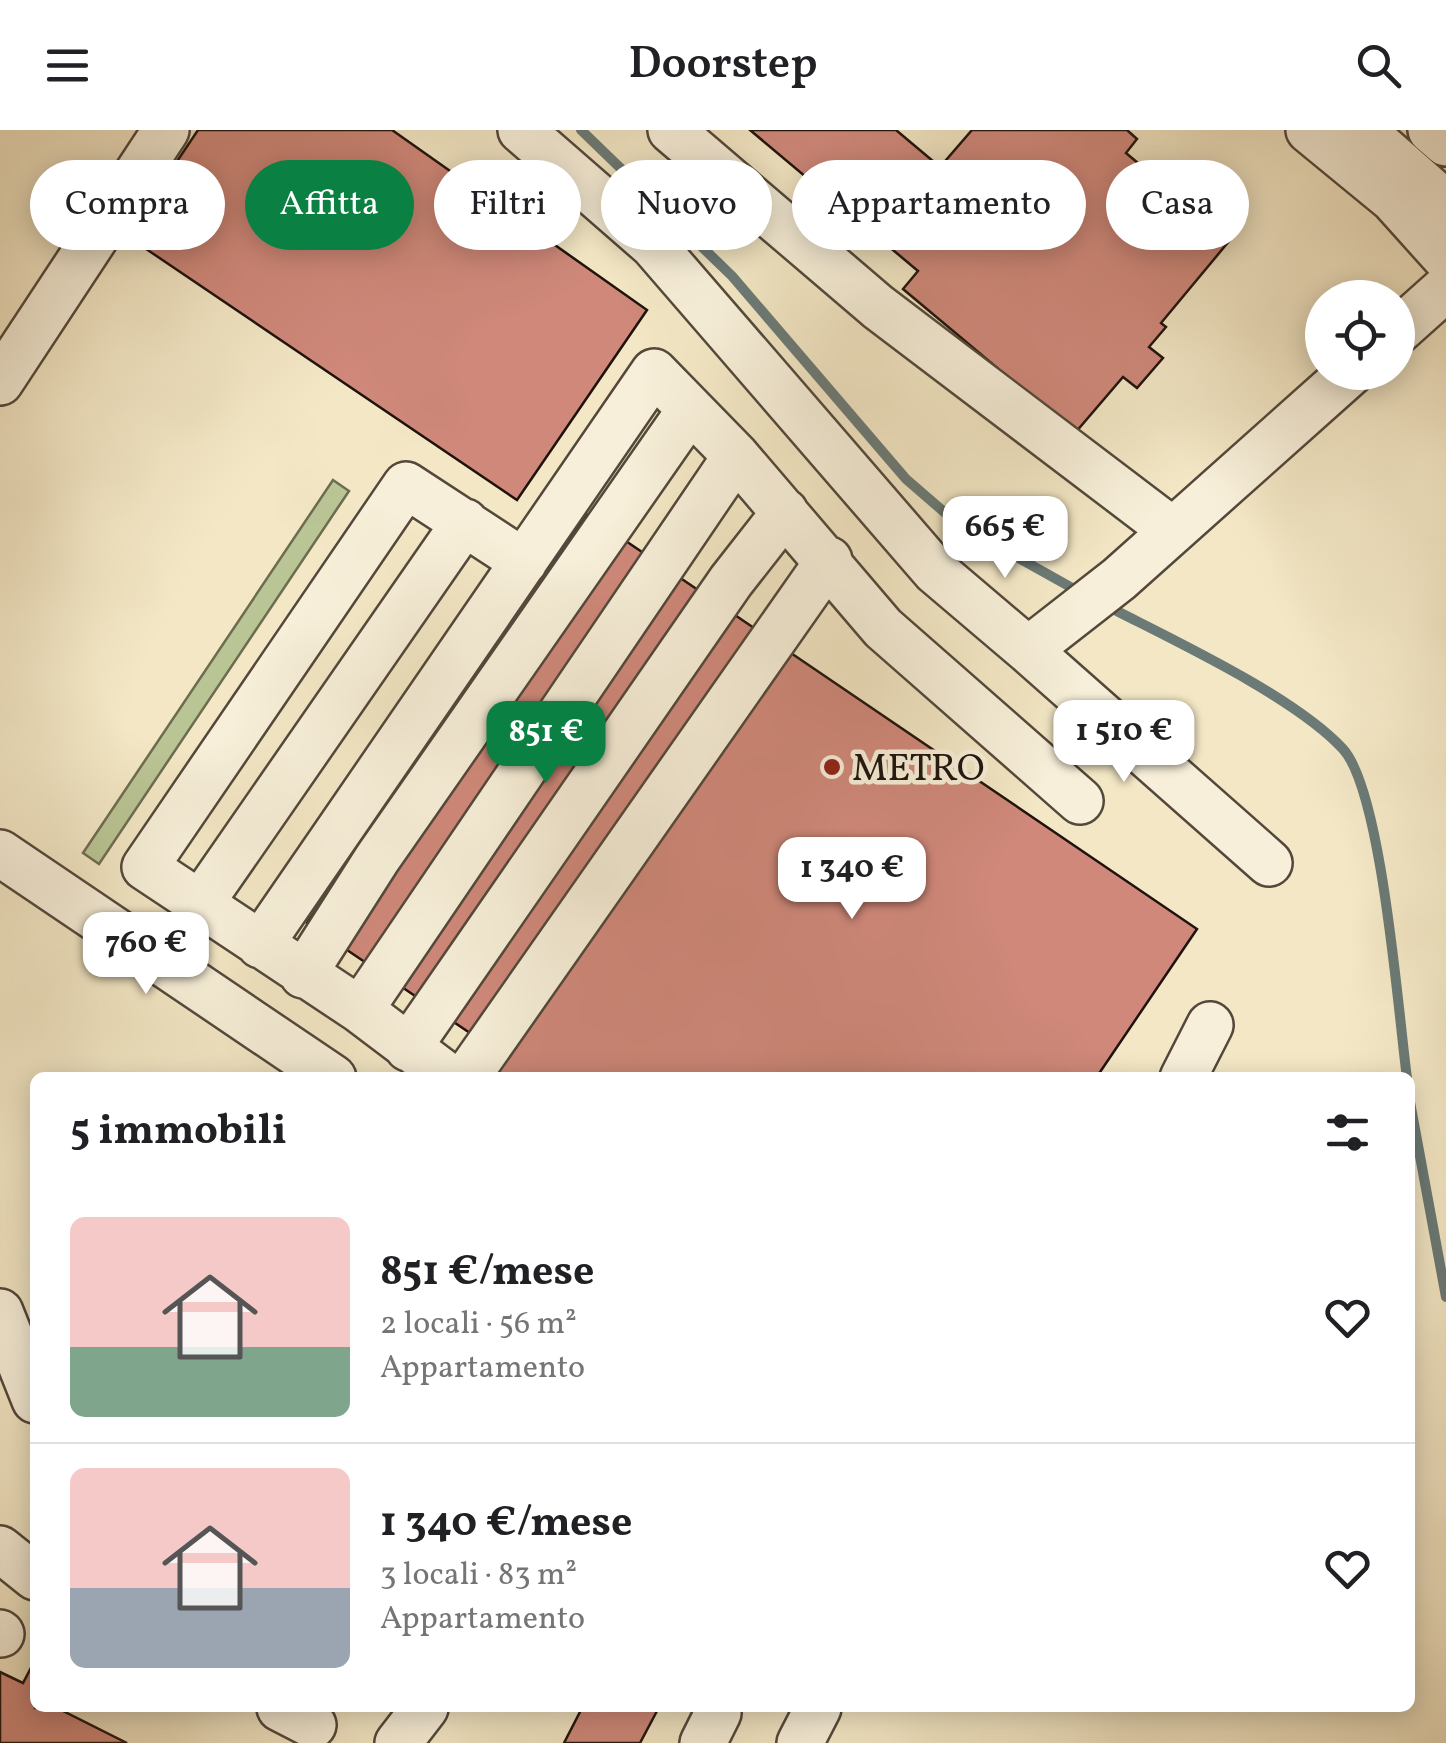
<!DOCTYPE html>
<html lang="it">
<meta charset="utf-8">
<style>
:root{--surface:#fff;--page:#f2f2f2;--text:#202124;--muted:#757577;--line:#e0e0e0;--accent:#0b8043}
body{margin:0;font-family:Vollkorn,serif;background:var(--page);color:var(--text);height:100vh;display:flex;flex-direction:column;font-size:38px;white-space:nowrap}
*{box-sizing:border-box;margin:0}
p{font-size:32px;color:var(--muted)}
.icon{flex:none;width:55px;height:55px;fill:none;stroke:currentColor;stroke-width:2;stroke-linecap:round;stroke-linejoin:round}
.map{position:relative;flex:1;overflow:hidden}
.drawer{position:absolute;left:30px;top:942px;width:1385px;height:640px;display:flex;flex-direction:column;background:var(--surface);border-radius:15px;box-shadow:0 5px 25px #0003}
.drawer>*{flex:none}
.guide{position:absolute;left:30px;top:30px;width:1388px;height:90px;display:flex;gap:20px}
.tools{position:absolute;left:1305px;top:150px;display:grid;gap:20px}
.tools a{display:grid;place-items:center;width:110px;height:110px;border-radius:50%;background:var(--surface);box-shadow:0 5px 25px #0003;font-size:50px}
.price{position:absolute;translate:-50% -85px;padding:0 22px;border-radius:20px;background:#fff;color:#222;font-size:32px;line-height:65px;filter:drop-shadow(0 2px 5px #0008)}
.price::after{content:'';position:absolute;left:50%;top:60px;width:30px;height:22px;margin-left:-15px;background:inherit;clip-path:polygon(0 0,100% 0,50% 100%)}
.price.current{background:var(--accent);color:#fff}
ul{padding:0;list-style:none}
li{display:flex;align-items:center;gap:30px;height:250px;padding:0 40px}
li+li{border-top:2px solid var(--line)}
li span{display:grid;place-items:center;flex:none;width:280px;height:200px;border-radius:15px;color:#555}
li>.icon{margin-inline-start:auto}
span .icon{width:120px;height:120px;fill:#fffc;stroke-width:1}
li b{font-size:42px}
h2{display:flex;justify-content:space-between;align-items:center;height:120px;padding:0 40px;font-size:42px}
.pill{padding:0 35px;border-radius:45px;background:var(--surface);box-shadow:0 5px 25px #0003;font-size:35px;line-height:90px}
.pill.current{background:var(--accent);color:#fff}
header{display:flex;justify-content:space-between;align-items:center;height:130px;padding:0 40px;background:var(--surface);font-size:45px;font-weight:600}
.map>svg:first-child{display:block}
.green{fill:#bac595;stroke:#6c6c51;stroke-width:2.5}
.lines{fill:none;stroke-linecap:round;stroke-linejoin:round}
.stream{stroke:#6b7a76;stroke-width:10}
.building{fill:#cf887a;stroke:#1e130d;stroke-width:2.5}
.minor-casing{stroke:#53483b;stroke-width:50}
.minor{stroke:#f7efd9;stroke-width:45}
.poi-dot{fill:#8f2418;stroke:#f7efd9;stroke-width:4}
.labels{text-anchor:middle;stroke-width:9;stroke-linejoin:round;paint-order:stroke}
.poi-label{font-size:38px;fill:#1e130d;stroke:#f7efd9;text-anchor:start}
</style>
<header><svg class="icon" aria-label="menu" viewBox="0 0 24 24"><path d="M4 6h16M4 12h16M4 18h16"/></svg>Doorstep<svg class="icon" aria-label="search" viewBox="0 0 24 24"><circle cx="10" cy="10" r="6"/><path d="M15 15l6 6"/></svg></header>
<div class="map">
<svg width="1446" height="1613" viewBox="0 0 1446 1613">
<rect width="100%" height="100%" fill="#f3e7c5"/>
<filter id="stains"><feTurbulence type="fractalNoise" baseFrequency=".002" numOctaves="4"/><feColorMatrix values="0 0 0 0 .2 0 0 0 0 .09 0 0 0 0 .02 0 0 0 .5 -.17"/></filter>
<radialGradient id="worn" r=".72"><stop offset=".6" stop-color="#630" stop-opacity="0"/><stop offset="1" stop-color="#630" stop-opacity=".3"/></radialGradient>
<path class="green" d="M333 350 349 361 99 734 83 723Z"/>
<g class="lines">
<path class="stream" d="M581 0 732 146 906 349 958 394 1083 464
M1107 476C1173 510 1294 566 1343 619 1382 662 1398 881 1407 948
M1410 972 1446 1167"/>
</g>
<path class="building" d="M198 0H392L647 180 517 370 127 106Z
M750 0H896L940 37 972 0H1127L1137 9 1126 23 1230 110 1161 193 1166 197 1149 217 1163 228 1137 258 1123 247 1075 303 903 159 918 141Z
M586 384 785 519 507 928 307 793Z
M785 519 1197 799 1096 948H493Z
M35 1530V1578H57L127 1613H0V1542L23 1553Z
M582 1578H649L657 1581 640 1613H564Z"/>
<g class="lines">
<g class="minor-casing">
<path id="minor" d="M521 0 653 115 935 441 1028 520 1119 449 1351 242
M671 0 878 177 1173 401
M1309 0 1393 69 1446 128
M1362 0 1446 74
M1431 0 1446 13
M1398 201 1446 158
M0 252 166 0
M1028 520 1269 733
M0 723 333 948
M200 774 465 392
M260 815 654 242 736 326 883 498 1080 671
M303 845 377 729 690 280
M360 880 736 326
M408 918 731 451 785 382
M450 948 360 880 145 737 406 355 524 432
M466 948 829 430
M1183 948 1210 895
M0 1182 35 1270
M0 1419 35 1447
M0 1503 1 1504
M280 1578 313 1595
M398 1613 425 1578
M703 1613 718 1583 716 1578
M800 1613 818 1578"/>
</g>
<use href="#minor" class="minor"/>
</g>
<circle class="poi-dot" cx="832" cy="637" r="10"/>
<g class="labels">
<g class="poi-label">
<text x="852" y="650">METRO</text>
</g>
</g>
<rect width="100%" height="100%" filter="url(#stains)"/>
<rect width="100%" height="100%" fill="url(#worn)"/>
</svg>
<div class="tools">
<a><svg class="icon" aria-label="locate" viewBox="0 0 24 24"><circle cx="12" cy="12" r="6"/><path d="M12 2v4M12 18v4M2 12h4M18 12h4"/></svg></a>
</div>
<b class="price" style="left:1005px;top:451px">665 €</b>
<b class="price" style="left:1124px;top:655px">1 510 €</b>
<b class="price current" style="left:546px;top:656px">851 €</b>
<b class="price" style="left:852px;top:792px">1 340 €</b>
<b class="price" style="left:146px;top:867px">760 €</b>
<div class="guide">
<a class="pill">Compra</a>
<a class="pill current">Affitta</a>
<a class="pill">Filtri</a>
<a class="pill">Nuovo</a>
<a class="pill">Appartamento</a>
<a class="pill">Casa</a>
</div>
<section class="drawer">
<h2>5 immobili<svg class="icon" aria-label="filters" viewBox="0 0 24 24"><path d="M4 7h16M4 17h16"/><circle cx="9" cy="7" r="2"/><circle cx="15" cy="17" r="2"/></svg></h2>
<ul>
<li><span style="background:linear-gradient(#f6c9c9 65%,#7fa58c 0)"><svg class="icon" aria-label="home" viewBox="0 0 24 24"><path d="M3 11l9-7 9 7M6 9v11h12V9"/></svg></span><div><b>851 €/mese</b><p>2 locali · 56 m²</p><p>Appartamento</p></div><svg class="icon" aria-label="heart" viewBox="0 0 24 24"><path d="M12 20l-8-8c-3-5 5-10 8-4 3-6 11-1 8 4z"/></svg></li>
<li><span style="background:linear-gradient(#f6c9c9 60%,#9aa5b1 0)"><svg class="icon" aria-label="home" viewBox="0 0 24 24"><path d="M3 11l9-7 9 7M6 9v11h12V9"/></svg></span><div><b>1 340 €/mese</b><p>3 locali · 83 m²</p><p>Appartamento</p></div><svg class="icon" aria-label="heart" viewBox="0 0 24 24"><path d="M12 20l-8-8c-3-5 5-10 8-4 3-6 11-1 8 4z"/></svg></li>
</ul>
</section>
</div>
